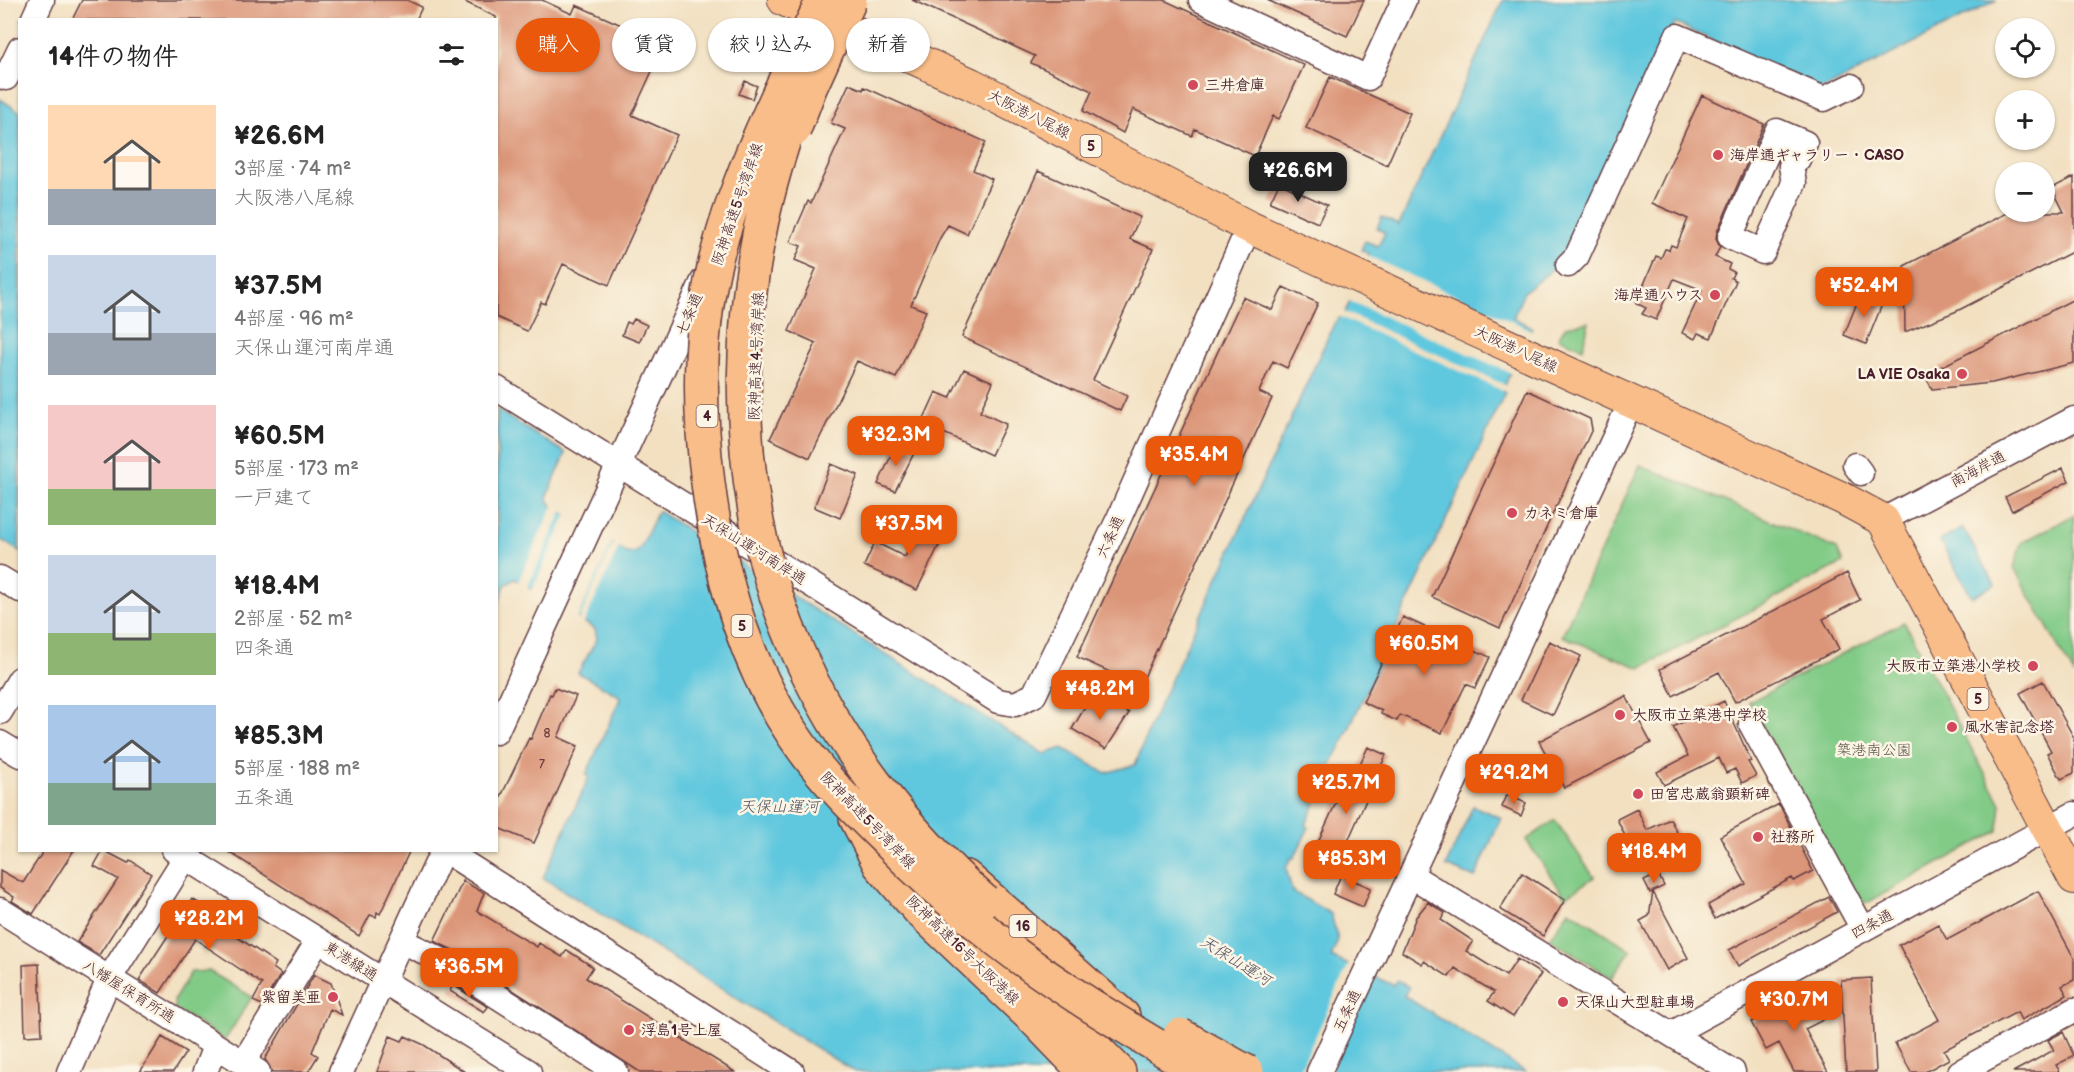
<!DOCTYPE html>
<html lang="ja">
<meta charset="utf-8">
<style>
:root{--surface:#fff;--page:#f6f6f6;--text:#222;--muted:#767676;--accent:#ea580c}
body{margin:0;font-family:"Balsamiq Sans","Klee One",sans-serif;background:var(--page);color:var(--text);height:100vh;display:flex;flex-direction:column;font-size:22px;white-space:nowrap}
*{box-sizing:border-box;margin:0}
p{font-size:20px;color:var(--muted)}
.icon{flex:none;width:33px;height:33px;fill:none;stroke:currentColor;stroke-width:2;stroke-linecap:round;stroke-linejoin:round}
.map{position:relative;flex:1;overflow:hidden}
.panel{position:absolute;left:18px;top:18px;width:480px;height:834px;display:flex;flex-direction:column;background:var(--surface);border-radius:0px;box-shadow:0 2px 4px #0004}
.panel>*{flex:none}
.top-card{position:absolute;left:516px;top:18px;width:570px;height:54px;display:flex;gap:12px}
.tools{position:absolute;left:1995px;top:18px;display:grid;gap:12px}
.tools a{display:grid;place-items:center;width:60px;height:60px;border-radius:50%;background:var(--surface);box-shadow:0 2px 4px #0004;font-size:30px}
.price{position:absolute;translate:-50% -51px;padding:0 14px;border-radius:12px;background:var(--accent);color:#fff;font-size:20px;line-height:39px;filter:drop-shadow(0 2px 3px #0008)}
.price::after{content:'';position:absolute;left:50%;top:36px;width:18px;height:14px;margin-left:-9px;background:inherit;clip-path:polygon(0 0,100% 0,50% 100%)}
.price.on{background:#222;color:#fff}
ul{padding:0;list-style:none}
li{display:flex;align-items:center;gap:18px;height:150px;padding:0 30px}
li span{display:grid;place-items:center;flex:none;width:168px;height:120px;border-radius:0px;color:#555}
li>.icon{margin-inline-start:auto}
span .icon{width:72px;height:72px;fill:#fffc;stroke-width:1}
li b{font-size:26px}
h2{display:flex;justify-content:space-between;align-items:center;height:72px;padding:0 30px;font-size:26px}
.pill{padding:0 21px;border-radius:27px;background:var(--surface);box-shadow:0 2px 4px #0004;font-size:21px;line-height:54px}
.pill.on{background:var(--accent);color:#fff}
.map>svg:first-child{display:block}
.green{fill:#81cb87;stroke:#667559;stroke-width:1.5}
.water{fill:#61c8de;stroke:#567484;stroke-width:1.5}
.pier{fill:#f2e0c1}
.building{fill:#db9578}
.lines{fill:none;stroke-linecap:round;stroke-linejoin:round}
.minor-casing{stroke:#633c42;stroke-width:27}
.major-casing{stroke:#633c42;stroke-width:34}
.highway-casing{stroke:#633c42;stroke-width:36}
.minor{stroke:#fff;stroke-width:24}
.major{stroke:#f8bd89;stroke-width:32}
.highway{stroke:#f8bd89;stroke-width:33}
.highway-bridge-casing{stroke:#633c42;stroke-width:36;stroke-linecap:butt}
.highway-bridge{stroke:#f8bd89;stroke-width:33}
.poi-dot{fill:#d1495b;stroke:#fcf5e5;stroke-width:2}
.labels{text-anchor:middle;stroke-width:5;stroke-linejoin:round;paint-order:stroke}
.number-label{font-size:12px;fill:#6e3c3e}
.shield{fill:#fcf5e5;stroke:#7f5f63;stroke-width:1.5}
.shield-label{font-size:14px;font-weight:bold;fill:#4a1f2b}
.poi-label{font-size:15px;font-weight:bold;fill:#4a1f2b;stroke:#fcf5e5;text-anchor:start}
.street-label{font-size:15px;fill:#4a1f2b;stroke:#fcf5e5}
.park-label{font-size:15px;fill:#5a5347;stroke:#fcf5e5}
.water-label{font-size:16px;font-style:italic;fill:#515261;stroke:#fcf5e5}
</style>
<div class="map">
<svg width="2074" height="1072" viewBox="0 0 2074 1072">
<rect width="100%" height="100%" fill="#fcf5e5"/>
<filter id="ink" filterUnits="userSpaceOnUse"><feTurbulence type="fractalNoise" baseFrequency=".0167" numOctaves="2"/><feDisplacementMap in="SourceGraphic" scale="12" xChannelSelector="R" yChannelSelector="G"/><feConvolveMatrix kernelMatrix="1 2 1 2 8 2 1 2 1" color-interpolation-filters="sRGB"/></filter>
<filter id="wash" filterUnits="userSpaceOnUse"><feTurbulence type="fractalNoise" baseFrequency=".008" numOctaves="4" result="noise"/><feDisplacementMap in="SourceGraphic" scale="24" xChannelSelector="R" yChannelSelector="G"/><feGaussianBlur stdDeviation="1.35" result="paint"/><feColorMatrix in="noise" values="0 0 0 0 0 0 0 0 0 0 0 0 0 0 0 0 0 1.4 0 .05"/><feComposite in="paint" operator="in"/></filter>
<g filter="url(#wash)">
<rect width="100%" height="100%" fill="#f2e0c1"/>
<path class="green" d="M1589 322 1583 348 1558 338 1566 326Z
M1640 465 1837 549 1843 563 1640 668 1562 636Z
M2074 515V675L2014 568 2021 543Z
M1904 622 2001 804 1998 831 1867 903 1855 899 1749 702Z
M1555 820 1594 877 1565 897 1526 840Z
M1569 910 1631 950 1612 978 1550 939Z
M209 971 252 997 225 1040 175 1009 174 1000 191 972Z"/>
<path class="water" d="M1503 0H1997L1822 90 1675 23 1568 257 1524 292 1513 318 1532 327 1502 391 1505 393 1339 750 1324 776V783L1306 825 1309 827 1294 858H1291L1286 868 1292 891 1331 914 1338 940 1331 957 1393 985 1397 980 1409 987 1404 996 1526 1072H855L543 878 589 777 586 775 620 699 618 695 578 673 597 639 595 629 515 579 505 585 497 608V410L566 453 547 497 552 506 627 553H635L641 547 658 511 1044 754 1063 748 1105 773 1135 765 1151 724 1334 324 1346 311 1369 254 1361 250 1365 241 1378 246 1385 233 1377 228 1382 217 1399 225Z
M0 99 20 112 19 551 0 539Z
M1963 528 1995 584 1972 597 1940 541Z
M1473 806 1501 818 1475 878 1446 866Z"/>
<path class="pier" d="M1366 255 1533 331 1513 374 1347 300Z
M1342 311 1507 386 1508 393 1338 316Z
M554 504 563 509 526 590 517 584Z
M568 512 613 541 576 621 531 593Z
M614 542 620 545 583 625 578 622Z
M1350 962 1376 973 1330 1072H1299Z"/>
<g id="blocks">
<path class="building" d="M82 0H407L422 7 416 20H72Z
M461 0H542L572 14 576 5 660 42 649 67 653 69 632 115 677 135 609 285 563 264 545 304 541 302 527 331 496 317V17Z
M912 0H1164L1304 65 1279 119 1273 116 1255 156 1195 129 1192 136 1133 109 1123 133 1083 111 1092 91 1031 63 1035 56Z
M1267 0H1364L1347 36Z
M1330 77 1410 113 1387 165 1306 128Z
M745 81 757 86 752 99 739 94Z
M849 84 863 90 864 87 986 142 973 170 992 179 967 234 948 225 940 238 911 305 926 311 896 378 857 361 810 458 770 439 816 343 789 331 816 269 795 260 801 246 790 242 808 201 811 203 845 129 831 123Z
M1702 95 1764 124 1717 232 1716 239 1720 247 1715 257 1730 264 1728 269 1734 272 1731 278 1736 281 1711 338 1698 333 1695 339 1682 333 1702 290 1674 279 1656 320 1642 314 1646 308 1636 303 1656 256 1661 258 1665 249 1669 250 1671 245 1676 247 1688 219 1652 203Z
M1038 171 1140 217 1130 239 1153 249 1093 380 1127 396 1120 411 962 337Z
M2074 177V251L1957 311 1905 332 1904 266 2009 212H2064L2052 188Z
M1279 183 1327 205 1318 223 1270 202Z
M1283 287 1318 303 1287 368 1273 361 1259 392 1272 398 1140 686 1077 657 1243 297 1272 310Z
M1861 293 1883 302 1866 344 1844 335Z
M2074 299V363L1992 383 1932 389 1925 375Z
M634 319 647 325 639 342 622 335 627 322 631 324Z
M964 369 993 382 980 412 1006 424 991 455 922 423 936 392 950 398Z
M1527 390 1590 419 1592 429 1500 628 1432 597Z
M897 443 915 451 895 491 878 484Z
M831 464 858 475 840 518 814 507Z
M2063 468 2069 481 2012 511 2005 497Z
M923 518 947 529 917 590 864 566 875 542 905 557Z
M1847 573 1860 600 1823 619 1839 649 1735 702 1719 672 1673 696 1660 669Z
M1403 617 1490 657 1475 688 1466 684 1442 733 1400 715 1397 721 1381 714 1382 711 1363 702Z
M1549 641 1581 656 1553 715 1521 700Z
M2043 681 2074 738V773L2061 779 2047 753 2051 751 2020 693Z
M555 688 576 696 558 737 578 746 534 843 496 827V807L529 738 531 739 550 694 552 695Z
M1094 692 1129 713 1106 749 1072 729Z
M1626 696 1651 743 1564 788 1539 741Z
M1724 701 1751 761 1748 762 1756 776 1742 783 1735 769 1726 773 1719 758 1664 785 1657 772 1688 756 1673 727Z
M1368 747 1386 755 1332 877 1307 866 1345 783 1350 785Z
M1507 795 1526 803 1521 816 1502 807Z
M1779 804 1813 871 1794 881 1792 878 1715 919 1708 905 1746 884 1720 836Z
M1637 809 1647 830 1670 819 1683 844 1639 865 1617 819Z
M44 850H74L33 914 12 901 14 897 0 888V870L23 883Z
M103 850 128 863 130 860 151 874 99 955 77 942 118 879 94 866Z
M226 850H410L380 914 377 912 376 917 370 915 359 936Z
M1522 873 1565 900 1543 936 1500 909Z
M1658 874 1664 886 1650 893 1644 881Z
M1341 875 1371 888 1363 907 1333 894Z
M463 881 484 893 477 911 537 947 539 943 562 957 567 950 593 967 586 978 667 1029 672 1022 684 1030 679 1037 735 1072H640L468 961 470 958 434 941Z
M2038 891 2074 958V980L2062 986 2067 995 2021 1020 2017 1012 1944 1050 1949 1059 1925 1072H1911L1895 1043 1939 1020 1899 945 1938 924 1947 940Z
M1653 892 1688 958 1667 970 1640 921 1649 916Z
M1829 897 1837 912 1738 966 1729 950Z
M192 899 213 912 209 918 276 963 273 968 281 974 262 1005 253 1001 262 984 195 939 160 993 139 980Z
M1428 902 1445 913 1441 920 1473 941 1466 951 1506 976 1517 959 1541 974 1513 1017 1488 1001 1494 992 1455 968 1449 977 1424 961 1422 964 1402 952 1416 917Z
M39 964 42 1035 25 1036 23 965Z
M314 975 331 983 342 1015 330 1009 312 1052 318 1056 308 1072H272L265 1059Z
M1871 978 1876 1072H1846L1841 980Z
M453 985 488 1007 484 1012 450 991Z
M1812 990 1827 1018 1805 1029 1828 1072H1794L1779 1043 1766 1050 1751 1022Z
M2063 1032 2074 1056 2056 1065 2060 1072H2013L2054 1050 2048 1040Z
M390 1036 402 1041 405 1036 424 1045 465 1072H377Z
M162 1037 186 1052 173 1072H140Z"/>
</g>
</g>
<g filter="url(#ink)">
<use href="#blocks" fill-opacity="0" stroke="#633c42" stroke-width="1.5"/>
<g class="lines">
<g class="minor-casing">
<path id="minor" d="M1201 0 1368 78 1404 0
M33 20 42 0
M6 78 20 49
M1777 131 1805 143 1798 159 1794 157 1791 166 1794 183 1763 252 1730 237Z
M1568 265 1577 256 1677 36 1824 99 1851 86
M496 388 998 701 1015 704 1034 695 1119 518 1249 227
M1855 465 1861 473
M1883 520 2074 419
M0 578 20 590
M0 712 20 679
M1751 724 1863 929
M496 732 703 281
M0 743 20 755
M174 850 529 1072
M444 850 792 1072
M1412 876 1733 1072
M0 910 258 1072
M402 941 439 959 616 1072
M1671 1034 2074 814
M243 1063 318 941
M69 1072 109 979 185 858
M205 1072 215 1046
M341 1072 443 850
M1319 1072 1631 402
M1960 1072 2074 1010"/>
</g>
<g class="major-casing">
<path id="major" d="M784 0 971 84 1249 227 1842 498 1883 520 2074 878"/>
</g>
<g class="highway-casing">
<path id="highway" d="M856 818 880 865 919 910 1036 1021 1085 1072
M966 877 1123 1016
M1008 961 1119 1072"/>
</g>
<use href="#minor" class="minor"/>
<use href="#major" class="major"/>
<use href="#highway" class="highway"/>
<g class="highway-bridge-casing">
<path id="highway-bridge" d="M823 0C783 86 736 174 714 267 698 337 699 413 708 483 719 570 744 662 794 736 820 775 852 807 885 839 920 875 958 909 997 940 1061 990 1132 1031 1201 1072
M796 106C732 274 723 476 794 643 836 742 904 830 984 901
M794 130 810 88 850 0
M1180 1035 1247 1072"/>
</g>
<use href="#highway-bridge" class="highway-bridge"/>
</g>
</g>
<g class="poi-dot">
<circle cx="1193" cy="85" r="6"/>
<circle cx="1718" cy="155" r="6"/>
<circle cx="1715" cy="295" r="6"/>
<circle cx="1962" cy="374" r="6"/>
<circle cx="1512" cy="513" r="6"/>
<circle cx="2033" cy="666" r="6"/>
<circle cx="1620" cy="715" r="6"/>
<circle cx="1952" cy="727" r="6"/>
<circle cx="1638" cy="794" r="6"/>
<circle cx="1758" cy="837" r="6"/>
<circle cx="333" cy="997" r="6"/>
<circle cx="1563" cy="1002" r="6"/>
<circle cx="629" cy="1030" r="6"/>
</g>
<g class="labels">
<g class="number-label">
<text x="547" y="737">8</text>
<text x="542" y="768">7</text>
</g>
<g class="shield">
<rect x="1080.5" y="135" width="21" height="22" rx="4.5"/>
<rect x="696.5" y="405" width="21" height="22" rx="4.5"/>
<rect x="731.5" y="615" width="21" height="22" rx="4.5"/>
<rect x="1967.5" y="688" width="21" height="22" rx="4.5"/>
<rect x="1009.5" y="915" width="27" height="22" rx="4.5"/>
</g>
<g class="shield-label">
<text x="1091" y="151">5</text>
<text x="707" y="421">4</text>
<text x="742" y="631">5</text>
<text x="1978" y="704">5</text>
<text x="1023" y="931">16</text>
</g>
<g class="poi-label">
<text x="1205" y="90">三井倉庫</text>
<text x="1730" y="160">海岸通ギャラリー・CASO</text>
<text x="1703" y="300" text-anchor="end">海岸通ハウス</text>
<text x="1950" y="379" text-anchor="end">LA VIE Osaka</text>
<text x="1524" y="518">カネミ倉庫</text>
<text x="2021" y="671" text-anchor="end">大阪市立築港小学校</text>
<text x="1632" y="720">大阪市立築港中学校</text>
<text x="1964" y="732">風水害記念塔</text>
<text x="1650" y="799">田宮忠蔵翁顕新碑</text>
<text x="1770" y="842">社務所</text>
<text x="321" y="1002" text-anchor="end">紫留美亜</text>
<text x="1575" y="1007">天保山大型駐車場</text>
<text x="641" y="1035">浮島1号上屋</text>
</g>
<g class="street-label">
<text transform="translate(1029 114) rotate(27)" y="5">大阪港八尾線</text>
<text transform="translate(737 204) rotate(-71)" y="5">阪神高速5号湾岸線</text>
<text transform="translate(689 314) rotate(-66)" y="5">七条通</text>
<text transform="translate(1516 349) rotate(25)" y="5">大阪港八尾線</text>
<text transform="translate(756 356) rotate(-88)" y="5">阪神高速4号湾岸線</text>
<text transform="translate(1978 469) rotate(-28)" y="5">南海岸通</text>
<text transform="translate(1110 537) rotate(-65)" y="5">六条通</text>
<text transform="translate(754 549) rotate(32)" y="5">天保山運河南岸通</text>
<text transform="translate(868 820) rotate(46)" y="5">阪神高速5号湾岸線</text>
<text transform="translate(1872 924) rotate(-28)" y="5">四条通</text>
<text transform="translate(963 950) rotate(44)" y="5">阪神高速16号大阪港線</text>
<text transform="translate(351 961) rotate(32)" y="5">東港線通</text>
<text transform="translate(129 991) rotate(32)" y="5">八幡屋保育所通</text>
<text transform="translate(1347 1011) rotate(-65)" y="5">五条通</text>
</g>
<g class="park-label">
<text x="1874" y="755">築港南公園</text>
</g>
<g class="water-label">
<text x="779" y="812">天保山運河</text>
<text transform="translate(1236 960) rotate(32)" y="6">天保山運河</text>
</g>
</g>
</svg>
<div class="tools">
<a><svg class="icon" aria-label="locate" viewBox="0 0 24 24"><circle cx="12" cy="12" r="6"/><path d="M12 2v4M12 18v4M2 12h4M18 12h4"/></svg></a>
<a>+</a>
<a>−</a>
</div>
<b class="price on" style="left:1298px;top:203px">¥26.6M</b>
<b class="price" style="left:1864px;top:318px">¥52.4M</b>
<b class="price" style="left:896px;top:467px">¥32.3M</b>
<b class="price" style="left:1194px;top:487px">¥35.4M</b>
<b class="price" style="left:909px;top:556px">¥37.5M</b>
<b class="price" style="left:1424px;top:676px">¥60.5M</b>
<b class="price" style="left:1100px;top:721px">¥48.2M</b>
<b class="price" style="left:1514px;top:805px">¥29.2M</b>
<b class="price" style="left:1346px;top:815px">¥25.7M</b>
<b class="price" style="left:1654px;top:884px">¥18.4M</b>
<b class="price" style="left:1352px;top:891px">¥85.3M</b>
<b class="price" style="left:209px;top:951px">¥28.2M</b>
<b class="price" style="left:469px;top:999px">¥36.5M</b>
<b class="price" style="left:1794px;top:1032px">¥30.7M</b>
<div class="top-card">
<a class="pill on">購入</a>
<a class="pill">賃貸</a>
<a class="pill">絞り込み</a>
<a class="pill">新着</a>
</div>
<section class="panel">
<h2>14件の物件<svg class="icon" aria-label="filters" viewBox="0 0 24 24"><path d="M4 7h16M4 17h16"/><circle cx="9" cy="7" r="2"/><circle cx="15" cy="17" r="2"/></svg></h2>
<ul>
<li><span style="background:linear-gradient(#ffd9b3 70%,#9aa5b1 0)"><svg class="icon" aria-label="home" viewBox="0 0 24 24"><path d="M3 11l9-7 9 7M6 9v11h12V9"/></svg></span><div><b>¥26.6M</b><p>3部屋 · 74 m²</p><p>大阪港八尾線</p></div></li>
<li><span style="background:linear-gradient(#c9d6e8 65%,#9aa5b1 0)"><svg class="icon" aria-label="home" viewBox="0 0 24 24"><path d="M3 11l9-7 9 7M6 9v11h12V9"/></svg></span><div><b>¥37.5M</b><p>4部屋 · 96 m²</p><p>天保山運河南岸通</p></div></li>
<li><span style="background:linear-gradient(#f6c9c9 70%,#8fb573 0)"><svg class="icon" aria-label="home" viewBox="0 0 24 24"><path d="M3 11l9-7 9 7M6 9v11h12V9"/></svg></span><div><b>¥60.5M</b><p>5部屋 · 173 m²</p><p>一戸建て</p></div></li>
<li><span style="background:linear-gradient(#c9d6e8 65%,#8fb573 0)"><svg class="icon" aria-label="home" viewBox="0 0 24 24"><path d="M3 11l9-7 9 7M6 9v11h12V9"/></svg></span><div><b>¥18.4M</b><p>2部屋 · 52 m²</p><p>四条通</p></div></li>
<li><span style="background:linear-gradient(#a9c7e8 65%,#7fa58c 0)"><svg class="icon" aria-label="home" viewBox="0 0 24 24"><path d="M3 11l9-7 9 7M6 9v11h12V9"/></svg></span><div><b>¥85.3M</b><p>5部屋 · 188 m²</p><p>五条通</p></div></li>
</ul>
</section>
</div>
